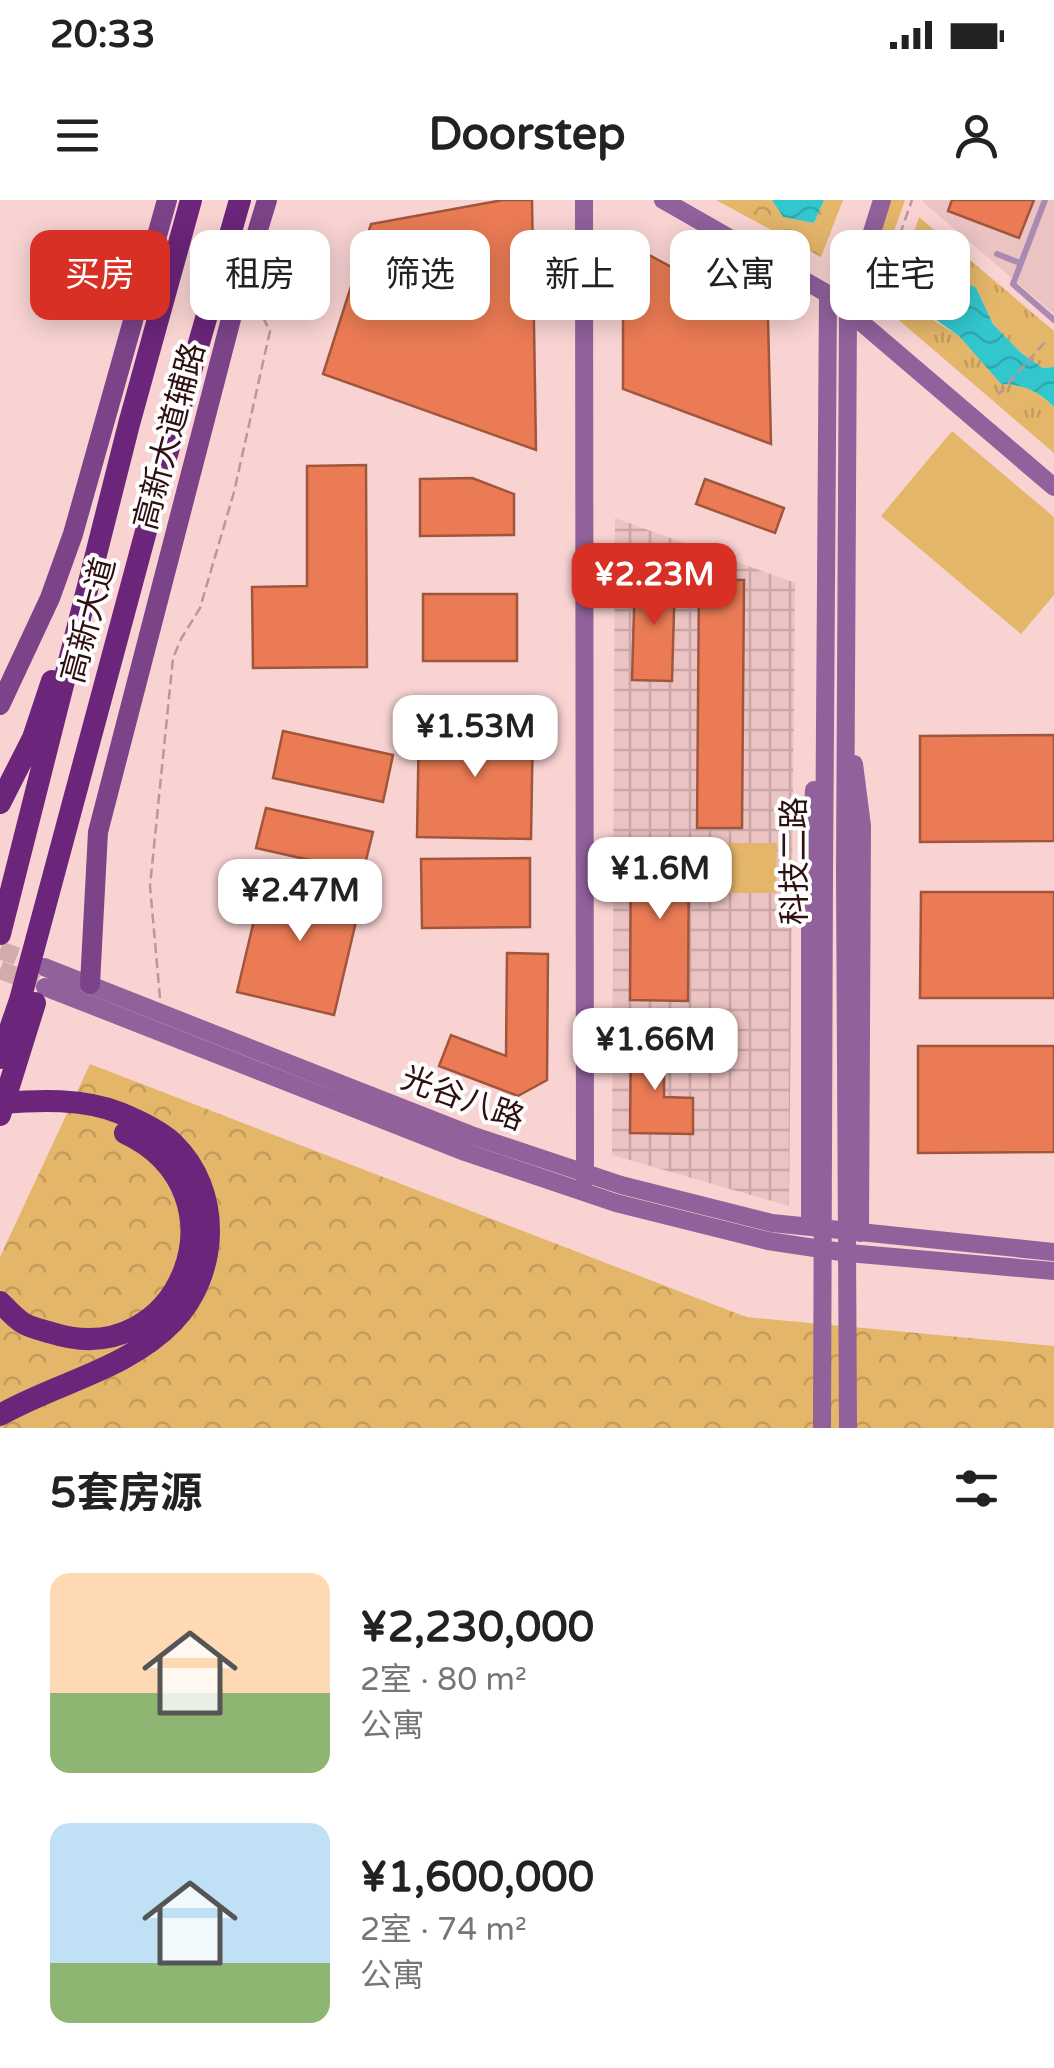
<!DOCTYPE html>
<html lang="zh">
<meta charset="utf-8">
<style>
:root{--surface:#fff;--page:#f2f2f2;--text:#222;--muted:#767676;--accent:#d93025}
body{margin:0;font-family:"Varela Round","Noto Sans SC",sans-serif;background:var(--page);color:var(--text);height:100vh;display:flex;flex-direction:column;font-size:38px;white-space:nowrap}
*{box-sizing:border-box;margin:0}
p{font-size:32px;color:var(--muted)}
.icon{flex:none;width:55px;height:55px;fill:none;stroke:currentColor;stroke-width:2;stroke-linecap:round;stroke-linejoin:round}
.map{position:relative;height:1228px;overflow:hidden}
.side{display:flex;flex-direction:column;background:var(--surface);flex:1}
.side>*{flex:none}
.guide{position:absolute;left:30px;top:30px;width:995px;height:90px;display:flex;gap:20px}
.price{position:absolute;translate:-50% -85px;padding:0 22px;border-radius:20px;background:#fff;color:#222;font-size:32px;line-height:65px;filter:drop-shadow(0 2px 5px #0008)}
.price::after{content:'';position:absolute;left:50%;top:60px;width:30px;height:22px;margin-left:-15px;background:inherit;clip-path:polygon(0 0,100% 0,50% 100%)}
.price.current{background:var(--accent);color:#fff}
ul{padding:0;list-style:none}
li{display:flex;align-items:center;gap:30px;height:250px;padding:0 50px}
li span{display:grid;place-items:center;flex:none;width:280px;height:200px;border-radius:20px;color:#555}
li>.icon{margin-inline-start:auto}
span .icon{width:120px;height:120px;fill:#fffc;stroke-width:1}
li b{font-size:42px}
h2{display:flex;justify-content:space-between;align-items:center;height:120px;padding:0 50px;font-size:42px}
.tag{padding:0 35px;border-radius:20px;background:var(--surface);box-shadow:0 5px 25px #0003;font-size:35px;line-height:90px}
.tag.current{background:var(--accent);color:#fff}
.status{display:flex;justify-content:space-between;align-items:center;height:70px;padding:0 50px;background:var(--surface);direction:ltr}
.status svg{height:28px;fill:currentColor}
header{display:flex;justify-content:space-between;align-items:center;height:130px;padding:0 50px;background:var(--surface);font-size:45px;font-weight:700}
.map>svg:first-child{display:block}
.built{fill:#ebc3c2}
.industrial{fill:url(#industrial-grid)}
.grass{fill:url(#grass-tufts)}
.forest{fill:url(#forest-crowns)}
.garden{fill:#e3b66a}
.water{fill:url(#water-waves)}
.building{fill:#ea7b54;stroke:#a0563c;stroke-width:2.5}
.lines{fill:none;stroke-linecap:round;stroke-linejoin:round}
.secondary-tunnel{stroke:#d0acab;stroke-width:18;stroke-dasharray:18 9;stroke-linecap:butt}
.path{stroke:#bb9797;stroke-width:2.5;stroke-dasharray:10 5;stroke-linecap:butt}
.lane{stroke:#aa8ab1;stroke-width:6}
.secondary{stroke:#90619b;stroke-width:18}
.primary{stroke:#7c4389;stroke-width:20}
.highway{stroke:#6b257a;stroke-width:22}
.secondary-bridge{stroke:#90619b;stroke-width:18}
.highway-bridge{stroke:#6b257a;stroke-width:22}
.labels{text-anchor:middle;stroke-width:8;stroke-linejoin:round;paint-order:stroke}
.street-label{font-size:32px;fill:#2f0f11;stroke:#fefefe}
</style>
<div class="status"><b>20:33</b><svg viewBox="0 0 49 12"><path d="M0 12V9h3v3zM5 12V6h3v6zM10 12V3h3v9zM15 12V0h3v12zM26 1h20v11H26zM47 4h2v5h-2z"/></svg></div>
<header><svg class="icon" aria-label="menu" viewBox="0 0 24 24"><path d="M4 6h16M4 12h16M4 18h16"/></svg>Doorstep<svg class="icon" aria-label="person" viewBox="0 0 24 24"><circle cx="12" cy="8" r="4"/><path d="M4 21q1-7 8-7t8 7"/></svg></header>
<div class="map">
<svg width="1054" height="1228" viewBox="0 0 1054 1228">
<defs>
<pattern id="industrial-grid" width="8" height="8" patternUnits="userSpaceOnUse" patternTransform="scale(2.5)"><rect width="8" height="8" fill="#ebc3c2"/><path d="M0 4h8M4 0v8" fill="none" stroke="#caa6a6"/></pattern>
<pattern id="grass-tufts" width="24" height="20" patternUnits="userSpaceOnUse" patternTransform="scale(2.5)"><rect width="24" height="20" fill="#e3b66a"/><path d="M3 7l-1-3M5 7V3M7 7l1-3M15 17l-1-3M17 17v-4M19 17l1-3" fill="none" stroke="#c39b5b"/></pattern>
<pattern id="forest-crowns" width="20" height="18" patternUnits="userSpaceOnUse" patternTransform="scale(2.5)"><rect width="20" height="18" fill="#e3b66a"/><path d="M2 6a3 3 0 1 1 6 0M12 15a3 3 0 1 1 6 0" fill="none" stroke="#c39b5b"/></pattern>
<pattern id="water-waves" width="16" height="10" patternUnits="userSpaceOnUse" patternTransform="scale(2.5)"><rect width="16" height="10" fill="#32c6cd"/><path d="M0 5q4-4 8 0t8 0" fill="none" stroke="#2da9af"/></pattern>
</defs>
<rect width="100%" height="100%" fill="#f8d3d2"/>
<path class="built" d="M923 0H1054V114L923 2Z"/>
<path class="industrial" d="M615 318 795 383 789 1006 612 955Z"/>
<path class="grass" d="M890 0H905L877 80 868 75Z
M919 17 1054 131V167L1043 168 1021 153 993 124 975 88 926 58 925 115 959 136 1001 184C1024 185 1038 191 1054 207V253L887 110Z"/>
<path class="forest" d="M716 0H772L783 17 814 23 824 0H843L821 57Z
M90 864 746 1117 1054 1146V1228H0V1057Z"/>
<path class="garden" d="M952 231 1054 317V395L1021 434 881 316Z
M722 643H777L776 693H721Z"/>
<path class="water" d="M772 0H824L814 23 783 17Z
M926 57 976 88 993 124 1021 153 1043 168 1054 167V207C1038 191 1024 185 1001 184L959 136 911 102Z"/>
<path class="building" d="M503 0H532L536 250 323 174 371 24Z
M952 0H1034L1019 38 948 11Z
M623 41 768 119 771 244 623 189Z
M366 265 367 467 253 468 252 387 307 386V266Z
M472 278 514 294V335L420 336V279Z
M705 279 784 308 775 333 696 304Z
M635 376 675 377 672 481 632 480Z
M699 380H744L742 628H697Z
M423 394H517V461H423Z
M419 521 533 522 531 639 417 637Z
M283 531 393 555 383 602 273 578Z
M1054 535V641L920 642V536Z
M266 608 373 632 363 672 256 648Z
M631 642 689 643 688 801 630 800Z
M530 658V727L422 728 421 659Z
M265 674 362 696 334 815 237 792Z
M921 692H1054V798H920Z
M507 753 548 754 547 880 518 896 439 866 451 835 506 856Z
M631 838H664V897L693 898V934L630 933Z
M918 846H1054V952L918 953Z"/>
<g class="lines">
<path class="secondary-tunnel" d="M0 750 39 765
M0 770 37 784"/>
<path class="path" d="M878 106 880 91 912 0
M998 195 1045 142
M160 798 150 686 173 458 181 439 200 408 234 292 270 131 255 102"/>
<path class="lane" d="M1045 0 1013 84 1054 120
M997 54 1020 63"/>
<path class="secondary" d="M584 0 585 979
M663 0 828 94 1054 287
M854 564 862 626 860 1033
M824 673 828 94
M845 673 848 109 882 0
M44 767 471 935 621 985 772 1023 1054 1052
M45 787 465 952 616 1003 768 1041 848 1053 1054 1071
M810 1027V665L814 590"/>
<path class="primary" d="M0 505 50 398 73 334 167 0
M90 784 98 632 232 115 267 0"/>
<path class="highway" d="M0 603 33 538 52 481
M0 734 129 224 191 0
M0 858 20 800 160 279 240 0
M0 903C39 900 83 898 120 913 137 920 160 931 173 943 223 991 219 1074 173 1122 128 1169 56 1183 0 1215
M0 1102C7 1109 15 1118 23 1123 31 1128 42 1130 52 1133 181 1174 251 992 125 933"/>
<path class="secondary-bridge" d="M845 673 848 1228
M822 1228 824 673"/>
<path class="highway-bridge" d="M0 915 35 803"/>
</g>
<g class="labels">
<g class="street-label">
<text transform="translate(169 236) rotate(-75)" y="11">高新大道辅路</text>
<text transform="translate(88 420) rotate(-75)" y="11">高新大道</text>
<text transform="translate(794 661) rotate(-90)" y="11">科技二路</text>
<text transform="translate(463 898) rotate(20)" y="11">光谷八路</text>
</g>
</g>
</svg>
<b class="price current" style="left:654px;top:428px">¥2.23M</b>
<b class="price" style="left:475px;top:580px">¥1.53M</b>
<b class="price" style="left:660px;top:722px">¥1.6M</b>
<b class="price" style="left:300px;top:744px">¥2.47M</b>
<b class="price" style="left:655px;top:893px">¥1.66M</b>
<div class="guide">
<a class="tag current">买房</a>
<a class="tag">租房</a>
<a class="tag">筛选</a>
<a class="tag">新上</a>
<a class="tag">公寓</a>
<a class="tag">住宅</a>
</div>
</div>
<section class="side">
<h2>5套房源<svg class="icon" aria-label="filters" viewBox="0 0 24 24"><path d="M4 7h16M4 17h16"/><circle cx="9" cy="7" r="2"/><circle cx="15" cy="17" r="2"/></svg></h2>
<ul>
<li><span style="background:linear-gradient(#ffd9b3 60%,#8fb573 0)"><svg class="icon" aria-label="home" viewBox="0 0 24 24"><path d="M3 11l9-7 9 7M6 9v11h12V9"/></svg></span><div><b>¥2,230,000</b><p>2室 · 80 m²</p><p>公寓</p></div></li>
<li><span style="background:linear-gradient(#bfe0f5 70%,#8fb573 0)"><svg class="icon" aria-label="home" viewBox="0 0 24 24"><path d="M3 11l9-7 9 7M6 9v11h12V9"/></svg></span><div><b>¥1,600,000</b><p>2室 · 74 m²</p><p>公寓</p></div></li>
</ul>
</section>
